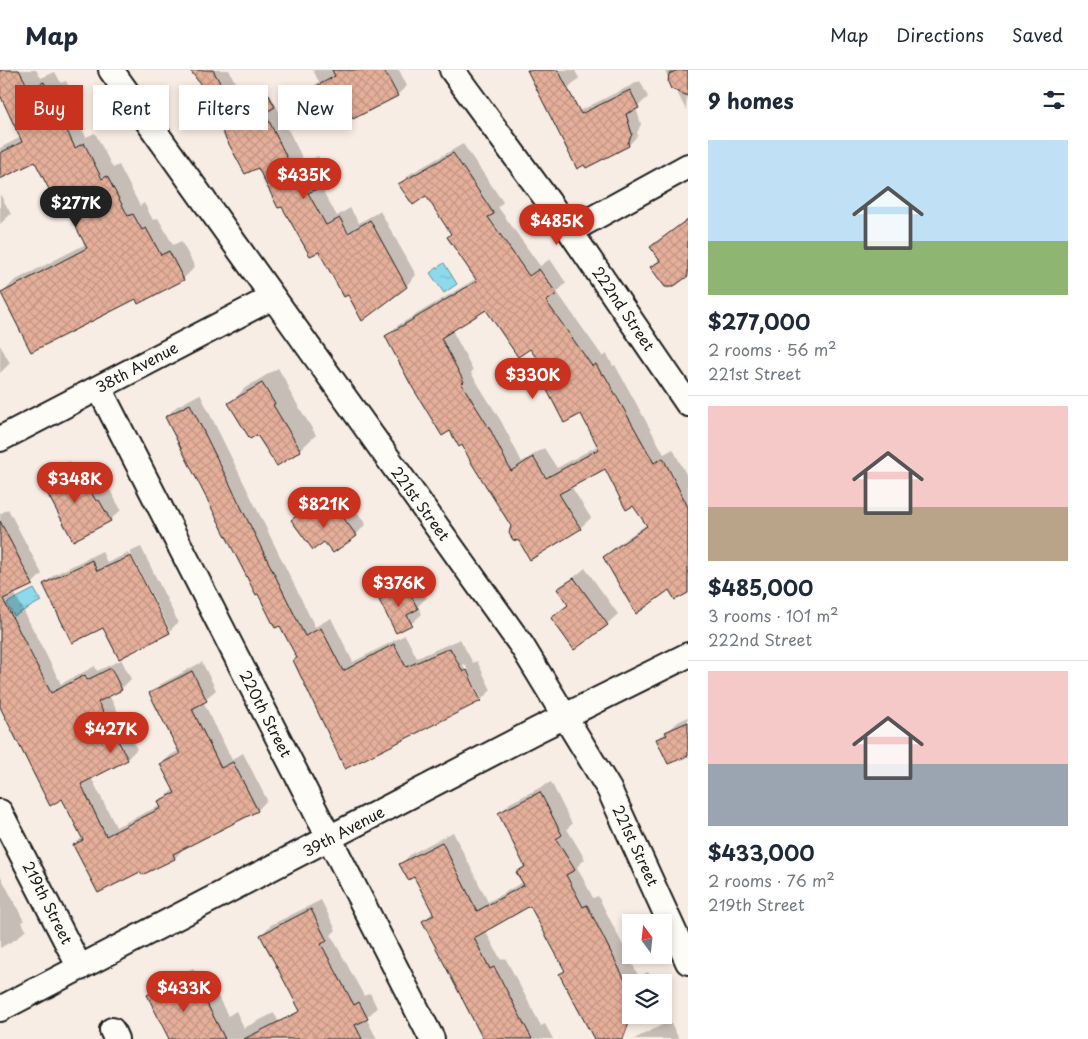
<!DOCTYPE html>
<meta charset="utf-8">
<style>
:root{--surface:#fff;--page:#f6f6f7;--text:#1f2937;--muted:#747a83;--line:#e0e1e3;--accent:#c8321e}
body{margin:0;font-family:"Playpen Sans",sans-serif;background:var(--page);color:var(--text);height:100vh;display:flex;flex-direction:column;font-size:19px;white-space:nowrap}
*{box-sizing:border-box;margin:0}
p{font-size:16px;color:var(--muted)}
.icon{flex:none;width:28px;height:28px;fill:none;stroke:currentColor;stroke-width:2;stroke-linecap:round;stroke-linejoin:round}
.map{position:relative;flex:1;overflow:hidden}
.drawer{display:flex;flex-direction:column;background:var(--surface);width:400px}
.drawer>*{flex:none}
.top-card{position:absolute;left:15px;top:15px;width:475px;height:45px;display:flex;gap:10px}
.needle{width:32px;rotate:345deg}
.controls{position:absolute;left:622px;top:844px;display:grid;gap:10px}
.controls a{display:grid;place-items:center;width:50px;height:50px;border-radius:0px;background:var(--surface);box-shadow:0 2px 8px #0003;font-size:25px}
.price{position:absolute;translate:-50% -42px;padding:0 11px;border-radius:18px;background:var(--accent);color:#fff;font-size:16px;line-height:32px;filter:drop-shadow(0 1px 2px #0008)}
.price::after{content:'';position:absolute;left:50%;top:30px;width:15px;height:11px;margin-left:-8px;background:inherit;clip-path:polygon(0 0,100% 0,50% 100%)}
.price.selected{background:#222;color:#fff}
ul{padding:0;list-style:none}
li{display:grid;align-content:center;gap:10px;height:265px;padding:0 20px}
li+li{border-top:1px solid var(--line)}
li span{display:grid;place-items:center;height:155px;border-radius:0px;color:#555}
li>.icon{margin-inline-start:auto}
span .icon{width:90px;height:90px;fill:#fffc;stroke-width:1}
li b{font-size:21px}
h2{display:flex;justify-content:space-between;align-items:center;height:60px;padding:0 20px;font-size:21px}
.pill{padding:0 18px;border-radius:0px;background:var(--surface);box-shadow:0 2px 8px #0003;font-size:18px;line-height:45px}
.pill.selected{background:var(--accent);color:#fff}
header{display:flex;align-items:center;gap:30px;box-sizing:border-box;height:70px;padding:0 25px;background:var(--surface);border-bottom:1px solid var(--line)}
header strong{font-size:24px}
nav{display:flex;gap:28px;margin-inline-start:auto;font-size:18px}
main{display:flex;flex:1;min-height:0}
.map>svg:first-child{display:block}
.water{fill:url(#water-ripples);stroke:#608e99}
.shadow{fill:#0003;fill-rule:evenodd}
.building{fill:url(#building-cross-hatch);stroke:#1c1c1c;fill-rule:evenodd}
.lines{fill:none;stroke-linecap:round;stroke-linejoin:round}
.minor-casing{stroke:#1c1c1c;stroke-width:28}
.minor{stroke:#fdfcf7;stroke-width:24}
.labels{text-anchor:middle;stroke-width:4.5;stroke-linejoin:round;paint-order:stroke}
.street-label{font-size:15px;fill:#1c1c1c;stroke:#fdfcf7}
</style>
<header>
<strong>Map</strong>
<nav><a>Map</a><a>Directions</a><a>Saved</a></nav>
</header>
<main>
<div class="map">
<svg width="688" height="969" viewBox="0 0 688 969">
<defs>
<pattern id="water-ripples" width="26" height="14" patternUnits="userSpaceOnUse" patternTransform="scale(1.25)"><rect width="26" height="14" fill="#8ddaec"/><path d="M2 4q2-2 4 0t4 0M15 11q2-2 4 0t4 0" fill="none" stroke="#79baca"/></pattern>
<pattern id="building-cross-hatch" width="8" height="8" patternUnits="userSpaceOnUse" patternTransform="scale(1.25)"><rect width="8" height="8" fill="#e5af9a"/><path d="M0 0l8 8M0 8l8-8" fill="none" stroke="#c49684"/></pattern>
</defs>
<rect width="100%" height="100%" fill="#f8ede4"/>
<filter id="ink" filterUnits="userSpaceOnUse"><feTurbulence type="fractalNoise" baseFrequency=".02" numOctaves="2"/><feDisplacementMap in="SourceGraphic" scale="10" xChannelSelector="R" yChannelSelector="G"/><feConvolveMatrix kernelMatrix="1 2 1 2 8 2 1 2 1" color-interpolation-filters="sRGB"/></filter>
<g filter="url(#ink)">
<path class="water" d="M444 193 457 214 444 223 430 203Z
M34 519 41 531 14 546 7 533Z"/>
<path class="shadow" d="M0 0H36L41 8 55 2 61 13 66 11 74 27 69 31 86 67 95 63 113 98 119 95 140 136 144 133 153 150 158 148 173 175 181 171 195 197 184 208 139 232 136 228 2 223 14 211 86 174 57 118 36 90 0 108V78L21 67 0 23Z
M192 0H229L241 24 262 13 271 26 305 93 318 86 329 106 320 116 337 146 350 138 359 153 380 141 416 205 406 216 349 223 203 24 207 20Z
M313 0H399L407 16 397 25 343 27 305 23 319 12Z
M527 0H577L575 1 579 8 568 19 546 34Z
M665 0H688L686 40 676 20 672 18Z
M640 11 648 27 636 38 641 54 637 63 638 65 629 75 567 47Z
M463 74 503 132 498 137 540 196 550 189 566 213 557 222 603 287 607 284 613 296 615 295 664 384 673 379 688 408V522L670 518 605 487 615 477 647 454 605 398 571 416 591 448 580 458 463 374 387 266 397 256 477 208 452 163 426 124 400 114 410 104ZM486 238 530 277 555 313 548 320 582 342 599 375 557 398 544 378 522 392 501 351 471 303 473 300 452 260Z
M0 124 11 144 0 154Z
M688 148V204L668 219 652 197 660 189 652 177Z
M0 275 10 293 0 303Z
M278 298 289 317 288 319 316 365 300 380 257 363 230 334 245 318Z
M200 324 315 557 331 548 353 592 405 565 417 588 460 569 473 593 477 591 491 620 481 630 346 697 298 587 166 347 176 337ZM465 594 481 628H478L463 595Z
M70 391 75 401 91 392 107 422 110 420 121 440 110 450 42 410 52 400Z
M324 424 334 437 346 427 366 454 356 465 324 470 293 450Z
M8 439 42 504 32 514 14 522 61 614 95 596 97 601 121 590 103 557 44 514 54 505 102 481 107 493 128 483 167 560H170L130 482 141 477 178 552 169 562 120 587 131 609 121 619 109 625 137 679 127 689 91 707 116 757 161 735 159 732 174 719 161 694 171 685 180 680 151 624 161 614 202 592 216 620 203 631 232 690 243 683 267 730 258 740 185 777 175 788 142 804 140 800 74 775 83 767 63 727 0 635V444Z
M585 498 618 544 607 554 553 548 569 533 559 520Z
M417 507 427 527 418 536 422 544 411 554 381 530 392 519Z
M688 647V686L679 690 658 670 678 652Z
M551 712 572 754 567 759 585 789 577 797 593 828 598 826 639 907 648 902 654 912H631V935L561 904 565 899 531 834 485 860 501 890 505 888 508 893 541 956 545 954 553 969H484L424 851 433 842 415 805 401 794 411 784 453 762 488 832 523 812 518 802 525 794 500 743 510 733Z
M0 805 24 851 22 852 26 860 16 869 0 878Z
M321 830 336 860 331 865 364 926 370 923 377 938 366 948 377 969H312L301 940 261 865 271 855Z
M193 898 201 913 209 909 228 946 236 941 244 958 274 943 283 960 274 969H171L149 926 159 916Z
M670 951 679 969H634Z"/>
<path class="building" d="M0 0H19L29 19 44 12 49 24 55 22 63 39 58 41 75 78 84 73 102 109 107 106 128 146 133 144 142 160 146 158 161 185 169 181 184 210 138 234 136 229 31 282 1 223 87 178 56 120 51 123 35 92 0 109V83L22 72 0 25Z
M190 0H213L231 33 264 16 275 37 265 43 294 102 308 95 319 118 308 123 326 155 340 148 348 163 370 150 407 217 362 251 348 225 344 227 319 182 310 186 282 137 278 138 258 98 245 104 202 24 206 22Z
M332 0H384L398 26 353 49 343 28 316 42 304 23 335 6Z
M527 0H558L581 44 630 20 639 38 626 44 632 64 628 73 629 76 586 98 584 95 577 99Z
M678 0H688V26L671 19 668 12 669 4Z
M453 83 494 144 488 147 529 206 539 199 557 224 546 231 592 296 596 294 602 305 604 304 654 393 663 388 688 437V523L675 530 669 520 636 544 603 487 647 456 633 436 626 440 605 399 559 424 581 459 530 490 519 471 513 470 509 463 511 456 472 394 462 375 459 377 450 361 442 366 411 315 385 266 477 211 447 167 451 164 426 126 413 135 398 114ZM486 240 518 287 530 279 556 315 547 320 564 353 581 344 599 379 546 408 533 387 511 401 491 361 461 313 464 312 441 268Z
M688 149V206L673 217H665L650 197 660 191 650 177Z
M262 313 275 334 273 335 301 381 277 396 257 365 250 369 228 333Z
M190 334 305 566 321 558 343 601 394 574 406 597 450 578 463 602 467 600 481 631 345 699 293 590 297 588 280 556 275 558 258 524 256 525 165 347Z
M59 401 64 410 80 402 96 431 99 430 111 451 73 471 40 410Z
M313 434 322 447 335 437 357 466 333 483 324 472 313 480 291 450Z
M0 451 33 515 3 529 51 623 85 605 87 610 111 598 122 620 98 632 128 690 81 714 106 766 161 738 158 731 175 723 160 694 180 684 149 623 192 601 207 631 192 639 221 698 233 692 258 741 173 784 175 789 142 805 140 802 98 823 73 775 83 770 62 729 50 736 0 637Z
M131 486 170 563 119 589 103 558 72 573 43 514 92 490 97 501Z
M574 508 608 555 574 580 551 548 568 535 557 519Z
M406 516 418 539 407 545 412 555 396 563 379 530Z
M688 652V686L668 694 656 669 667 665 665 662Z
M540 722 562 765 556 769 575 800 566 805 583 837 587 835 628 916 631 915 632 945 623 969H594L559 904 565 901 530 836 474 868 490 899 494 897 498 904 532 969H483L422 851 434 845 414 807 408 810 399 794 442 772 477 841 524 815 516 802 525 797 498 743Z
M311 839 327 871 321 874 354 935 359 932 368 949 355 955 362 969H244L300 941 260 865Z
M183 907 191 922 199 918 225 969H169L147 925Z"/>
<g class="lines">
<g class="minor-casing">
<path id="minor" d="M111 0 522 576 609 719 688 892
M452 0 570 161 688 334
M570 161 688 96
M99 318 432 969
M0 369 273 227
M0 742 80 898
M0 939 537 660 688 585
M112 960 116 969"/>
</g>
<use href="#minor" class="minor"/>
</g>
</g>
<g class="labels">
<g class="street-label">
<text transform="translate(623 239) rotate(56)" y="5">222nd Street</text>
<text transform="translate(137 298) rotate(-28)" y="5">38th Avenue</text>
<text transform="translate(420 434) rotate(54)" y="5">221st Street</text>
<text transform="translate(265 644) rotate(63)" y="5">220th Street</text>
<text transform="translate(344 762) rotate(-28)" y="5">39th Avenue</text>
<text transform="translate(635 776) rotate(65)" y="5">221st Street</text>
<text transform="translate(47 833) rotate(63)" y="5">219th Street</text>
</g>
</g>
</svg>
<div class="controls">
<a><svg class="needle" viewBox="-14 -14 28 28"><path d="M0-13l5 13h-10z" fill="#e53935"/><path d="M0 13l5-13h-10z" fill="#747a83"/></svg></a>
<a><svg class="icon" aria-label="layers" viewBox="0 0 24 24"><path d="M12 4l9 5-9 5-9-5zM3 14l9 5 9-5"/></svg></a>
</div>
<b class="price" style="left:304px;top:130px">$435K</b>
<b class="price selected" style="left:76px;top:158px">$277K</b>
<b class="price" style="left:557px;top:176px">$485K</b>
<b class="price" style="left:533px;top:330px">$330K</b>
<b class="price" style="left:75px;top:434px">$348K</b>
<b class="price" style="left:324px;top:459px">$821K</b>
<b class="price" style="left:399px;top:538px">$376K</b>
<b class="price" style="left:111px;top:684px">$427K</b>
<b class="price" style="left:184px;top:943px">$433K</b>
<div class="top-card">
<a class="pill selected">Buy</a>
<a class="pill">Rent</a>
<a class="pill">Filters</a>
<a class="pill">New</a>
</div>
</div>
<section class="drawer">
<h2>9 homes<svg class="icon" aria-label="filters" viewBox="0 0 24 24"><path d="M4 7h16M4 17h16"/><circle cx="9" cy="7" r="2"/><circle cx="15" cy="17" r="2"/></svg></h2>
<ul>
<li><span style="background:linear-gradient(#bfe0f5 65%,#8fb573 0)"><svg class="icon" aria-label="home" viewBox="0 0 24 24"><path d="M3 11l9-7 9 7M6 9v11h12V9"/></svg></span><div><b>$277,000</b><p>2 rooms · 56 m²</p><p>221st Street</p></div></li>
<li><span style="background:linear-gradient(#f6c9c9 65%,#b9a48a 0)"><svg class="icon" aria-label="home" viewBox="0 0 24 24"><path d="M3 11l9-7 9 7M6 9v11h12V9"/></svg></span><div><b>$485,000</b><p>3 rooms · 101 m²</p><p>222nd Street</p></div></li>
<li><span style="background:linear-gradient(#f6c9c9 60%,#9aa5b1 0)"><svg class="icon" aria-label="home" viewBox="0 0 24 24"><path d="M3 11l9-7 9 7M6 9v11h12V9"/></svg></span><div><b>$433,000</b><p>2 rooms · 76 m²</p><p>219th Street</p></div></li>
</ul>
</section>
</main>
